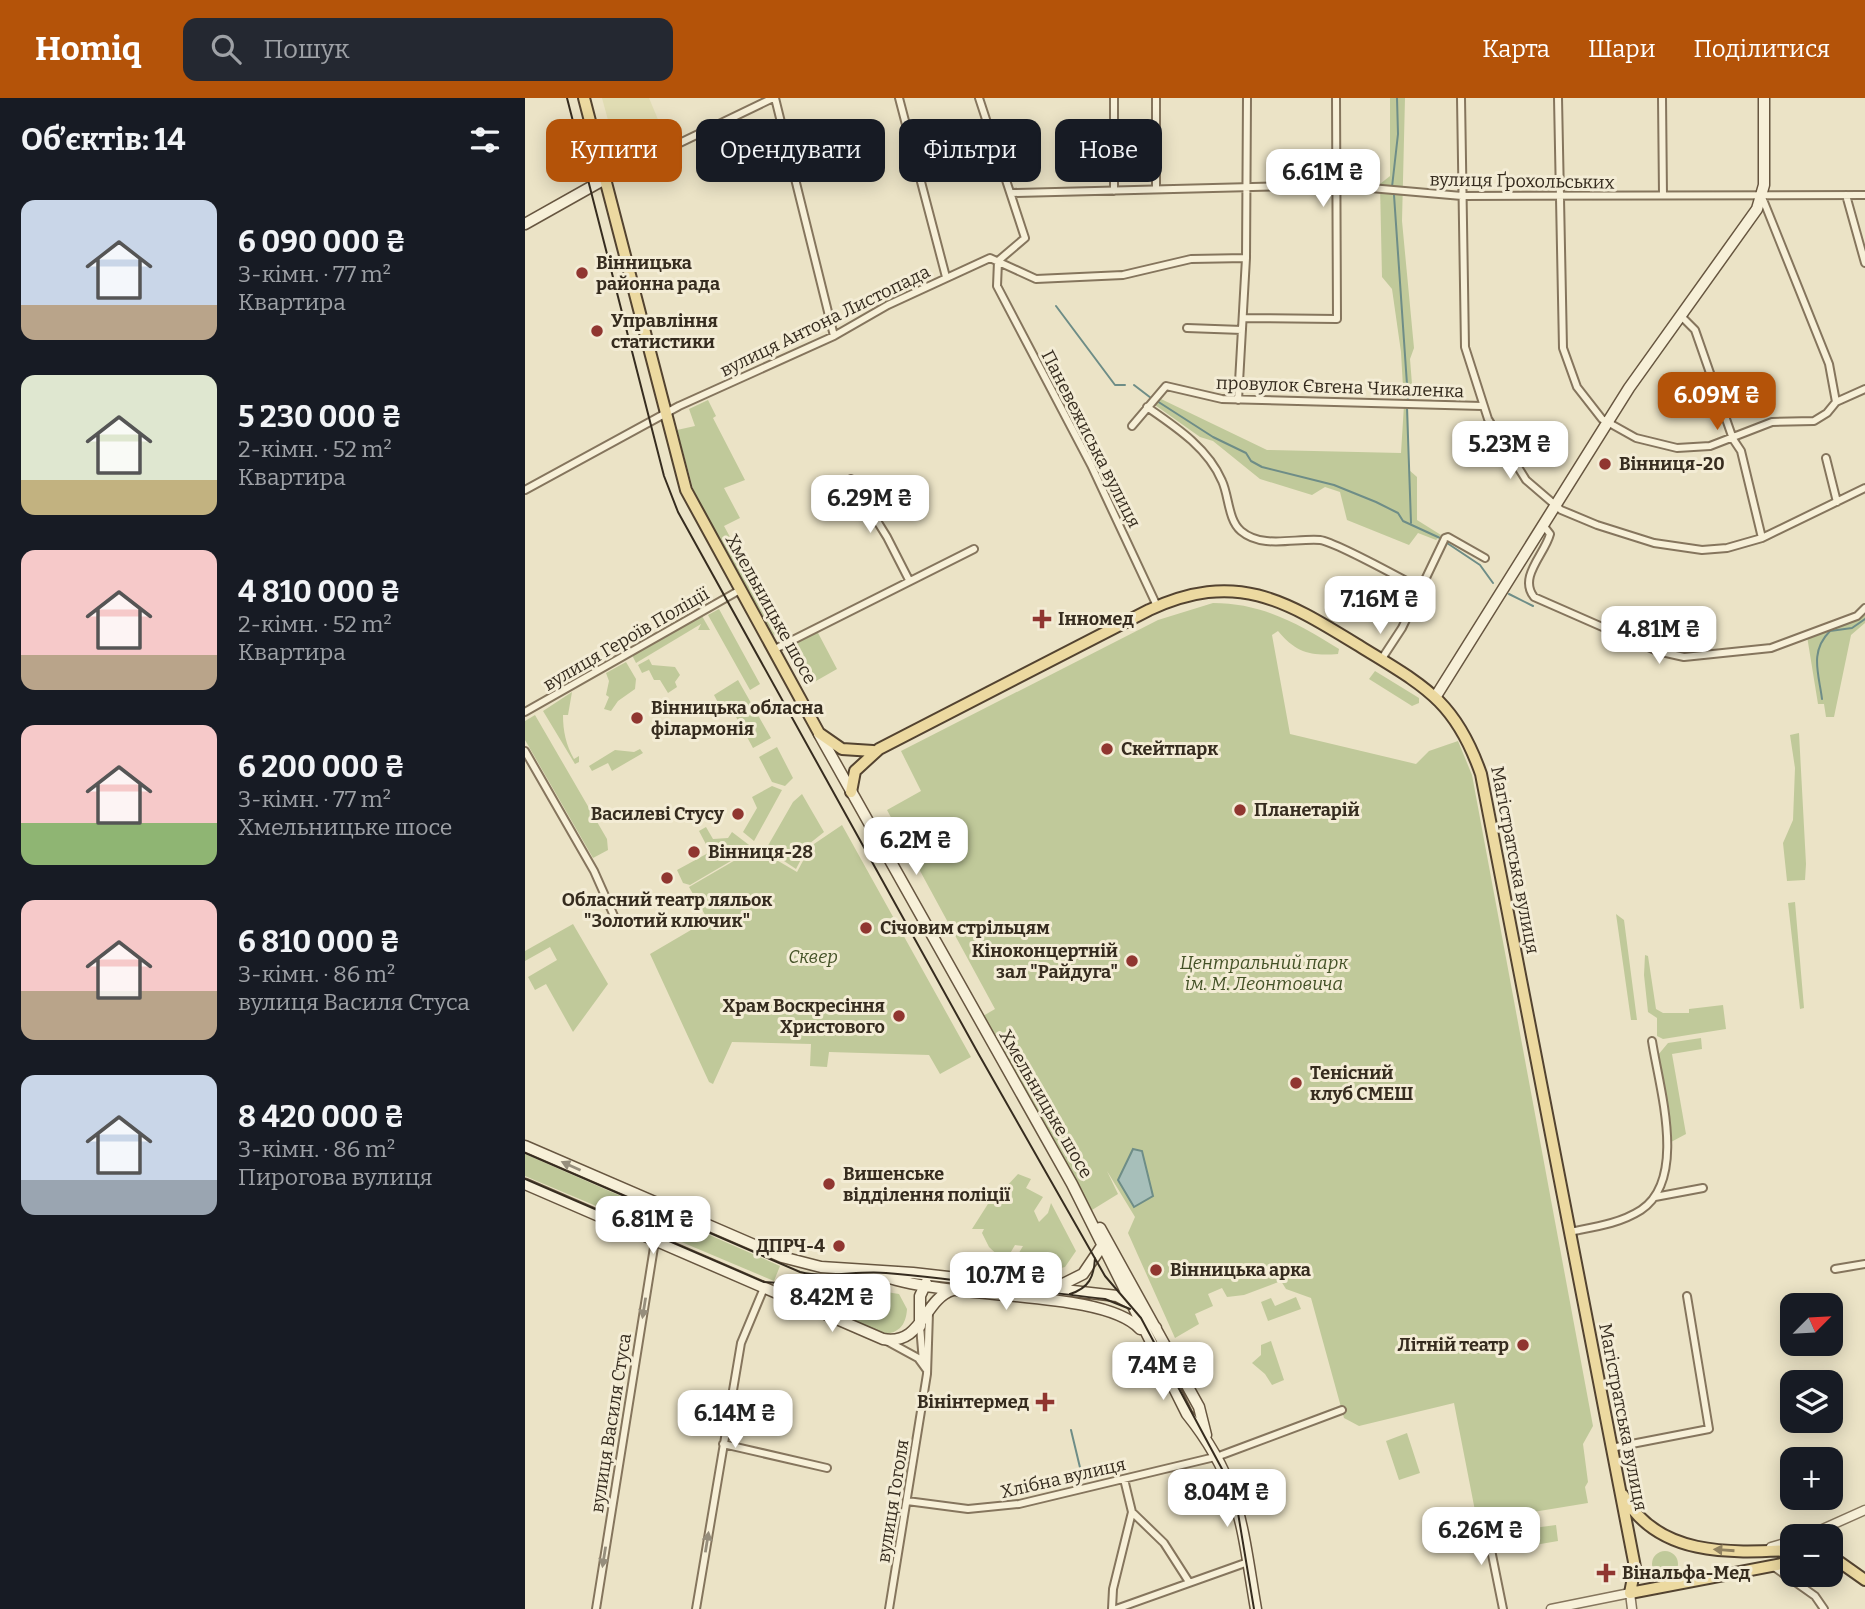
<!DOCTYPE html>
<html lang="uk">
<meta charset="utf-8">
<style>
:root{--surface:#171b24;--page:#242831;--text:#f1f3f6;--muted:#9ea1a6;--accent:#b45309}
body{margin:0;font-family:Bitter,serif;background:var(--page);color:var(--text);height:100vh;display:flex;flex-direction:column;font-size:26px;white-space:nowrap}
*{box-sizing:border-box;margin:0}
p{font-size:23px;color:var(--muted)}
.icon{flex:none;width:38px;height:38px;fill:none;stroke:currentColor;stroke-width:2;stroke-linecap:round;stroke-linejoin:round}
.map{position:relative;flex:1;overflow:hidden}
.sheet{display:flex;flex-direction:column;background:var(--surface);width:525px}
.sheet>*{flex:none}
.hud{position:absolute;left:21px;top:21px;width:665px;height:63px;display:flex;gap:14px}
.needle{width:46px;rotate:66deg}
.fabs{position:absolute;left:1255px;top:1195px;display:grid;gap:14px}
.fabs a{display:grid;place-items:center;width:63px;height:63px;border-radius:14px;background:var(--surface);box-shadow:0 4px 18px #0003;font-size:35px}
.price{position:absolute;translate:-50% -60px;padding:0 16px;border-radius:14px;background:#fff;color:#222;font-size:23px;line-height:46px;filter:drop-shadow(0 2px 4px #0008)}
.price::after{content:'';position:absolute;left:50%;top:42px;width:21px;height:16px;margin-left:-10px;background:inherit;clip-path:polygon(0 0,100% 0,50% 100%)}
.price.current{background:var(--accent);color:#fff}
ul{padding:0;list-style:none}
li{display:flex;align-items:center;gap:21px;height:175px;padding:0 21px}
li span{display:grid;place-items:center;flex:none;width:196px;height:140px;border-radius:14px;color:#555}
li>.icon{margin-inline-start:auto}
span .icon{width:84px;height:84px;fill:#fffc;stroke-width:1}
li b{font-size:30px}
h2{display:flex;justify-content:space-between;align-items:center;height:84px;padding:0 21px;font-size:30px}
.chip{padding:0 24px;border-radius:14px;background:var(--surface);box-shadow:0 4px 18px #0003;font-size:24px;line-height:63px}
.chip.current{background:var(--accent);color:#fff}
header{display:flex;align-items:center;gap:42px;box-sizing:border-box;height:98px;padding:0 35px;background:var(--accent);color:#fff}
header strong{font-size:33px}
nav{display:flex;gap:38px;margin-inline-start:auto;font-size:24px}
.search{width:490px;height:63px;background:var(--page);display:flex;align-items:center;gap:18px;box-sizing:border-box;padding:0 24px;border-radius:14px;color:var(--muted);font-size:26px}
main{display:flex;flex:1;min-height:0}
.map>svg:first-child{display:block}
.farmland{fill:#e0dcb3}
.green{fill:#c0c99a}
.water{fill:#a7bfba;stroke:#6e8d87;stroke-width:2}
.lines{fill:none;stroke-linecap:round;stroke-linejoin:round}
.stream{stroke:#6e8d87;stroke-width:2}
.minor-casing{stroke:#85755d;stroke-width:10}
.tertiary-casing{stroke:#85755d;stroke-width:11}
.secondary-casing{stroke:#675640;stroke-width:13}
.primary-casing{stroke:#534330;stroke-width:14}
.minor{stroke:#f7f0d8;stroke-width:6}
.tertiary{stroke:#f7f0d8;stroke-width:8}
.secondary{stroke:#f7f0d8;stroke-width:10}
.primary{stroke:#ecd9a0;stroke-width:10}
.tram{stroke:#362c1f;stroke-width:2}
.oneway{fill:#968e7c}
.oneway2{fill:#918260}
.poi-dot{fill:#903630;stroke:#f3ecd5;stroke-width:2.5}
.labels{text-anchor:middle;stroke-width:6;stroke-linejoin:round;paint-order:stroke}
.street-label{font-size:18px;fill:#362c1f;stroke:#f3ecd5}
.poi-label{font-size:18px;font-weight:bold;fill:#362c1f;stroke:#f3ecd5;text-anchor:start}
.park-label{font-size:18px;font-style:italic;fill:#445227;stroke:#f3ecd5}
</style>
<header>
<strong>Homiq</strong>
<div class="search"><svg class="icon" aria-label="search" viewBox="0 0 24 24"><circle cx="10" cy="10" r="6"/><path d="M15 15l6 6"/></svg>Пошук</div>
<nav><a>Карта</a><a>Шари</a><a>Поділитися</a></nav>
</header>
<main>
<section class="sheet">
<h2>Об’єктів: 14<svg class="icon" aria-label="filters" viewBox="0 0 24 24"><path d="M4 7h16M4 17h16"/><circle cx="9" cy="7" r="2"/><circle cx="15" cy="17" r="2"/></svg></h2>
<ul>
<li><span style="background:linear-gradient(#c9d6e8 75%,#b9a48a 0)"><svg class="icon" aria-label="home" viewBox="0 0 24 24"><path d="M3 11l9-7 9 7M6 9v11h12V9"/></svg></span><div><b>6 090 000 ₴</b><p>3-кімн. · 77 m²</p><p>Квартира</p></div></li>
<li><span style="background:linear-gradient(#dfe7d0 75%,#c2b280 0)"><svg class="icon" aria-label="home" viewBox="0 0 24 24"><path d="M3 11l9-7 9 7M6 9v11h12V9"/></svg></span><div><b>5 230 000 ₴</b><p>2-кімн. · 52 m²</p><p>Квартира</p></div></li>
<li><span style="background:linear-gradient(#f6c9c9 75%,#b9a48a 0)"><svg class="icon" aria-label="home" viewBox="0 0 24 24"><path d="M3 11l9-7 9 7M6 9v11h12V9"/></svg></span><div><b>4 810 000 ₴</b><p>2-кімн. · 52 m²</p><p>Квартира</p></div></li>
<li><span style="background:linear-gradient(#f6c9c9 70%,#8fb573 0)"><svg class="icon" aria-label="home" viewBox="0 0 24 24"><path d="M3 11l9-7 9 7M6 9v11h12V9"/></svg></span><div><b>6 200 000 ₴</b><p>3-кімн. · 77 m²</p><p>Хмельницьке шосе</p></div></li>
<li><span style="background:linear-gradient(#f6c9c9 65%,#b9a48a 0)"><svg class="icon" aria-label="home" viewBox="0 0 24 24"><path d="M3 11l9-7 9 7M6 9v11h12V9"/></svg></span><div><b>6 810 000 ₴</b><p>3-кімн. · 86 m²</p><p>вулиця Василя Стуса</p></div></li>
<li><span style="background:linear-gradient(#c9d6e8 75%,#9aa5b1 0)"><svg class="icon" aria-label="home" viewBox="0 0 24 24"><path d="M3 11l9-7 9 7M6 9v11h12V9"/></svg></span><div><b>8 420 000 ₴</b><p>3-кімн. · 86 m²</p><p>Пирогова вулиця</p></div></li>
</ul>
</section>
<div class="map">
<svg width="1340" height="1511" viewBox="0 0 1340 1511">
<rect width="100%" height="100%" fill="#ebe3c6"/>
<path class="farmland" d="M77 0H124L134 24 89 44Z"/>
<path class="green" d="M865 0H880L877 123 889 250 885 261 888 299 883 301 884 372 892 379V422L916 437 911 442 893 435 884 447 822 422 815 394 800 389 787 397 735 381 688 343 675 339 630 307 636 301 742 352 876 355 879 307 876 254 867 191 857 179 855 86 865 78Z
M183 302 191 318 188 320 220 382 199 390 215 420 199 428 253 527 249 538 169 394 152 332 170 328 164 311Z
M688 505C737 505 774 526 814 551L813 556C786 558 771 555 753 533L747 537 765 636 891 666 904 653 933 643 947 677 1068 1328 1058 1346 1063 1384 1060 1389 1063 1405 952 1423 929 1305 834 1328 819 1320 786 1200 761 1191 756 1183 719 1197 702 1199 697 1190 683 1196 688 1208 670 1216 674 1226 650 1240 603 1135 610 1119 582 1073 593 1096 567 1112 458 918 470 911 362 712 396 693 376 653 633 522Z
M1340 510V525L1326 537 1309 619H1301L1299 606H1293L1282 538 1332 518Z
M194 511 235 586 225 592 183 517Z
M177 518 185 532H173L176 526 111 565 107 557Z
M292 533 312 571 284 587 264 548Z
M124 561 127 567 150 569 155 577 150 584 152 589 143 595 135 582H129L124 572 117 575 113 567Z
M101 564 111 581 110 591 93 603 86 613 79 611 84 599 81 597 84 583 81 575Z
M850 573 894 600V605L887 608 844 581Z
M213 582 246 640 228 650 204 606 198 614 189 597Z
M47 594 43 617H38C38 633 41 647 49 661L54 658V664L50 666 18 613Z
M10 617 82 741 83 752 68 760 0 642V623Z
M1274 635 1281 766 1280 782 1262 783 1258 745 1268 722 1270 670 1265 637Z
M252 649 268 680 260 688 247 684 234 659Z
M115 651 118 655 87 673 83 665 67 673 64 668 90 652 109 654Z
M247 688 257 692 229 743 218 734 232 710 227 699Z
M277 696 299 734 284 746 271 771 241 751 268 704Z
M317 727 446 959 415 976 404 957 304 954 302 969 285 968 286 946 207 944 188 986 184 984 125 856 183 822 164 789 231 750 272 774 286 748Z
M181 729 188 741 203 740 207 734 228 750 165 787 158 785 152 772 185 754 174 733Z
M1270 804 1279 910 1275 911 1263 805Z
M1091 816 1099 822 1112 922H1106Z
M48 826 83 886 48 934 21 886 10 892 3 879 32 862 25 849 0 863V853Z
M1120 857 1123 858 1131 911 1138 915H1164V911L1198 907 1201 931 1138 941 1132 938V920L1123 914 1119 877Z
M1176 940 1177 951 1147 956 1161 1036 1146 1044 1133 957 1143 945Z
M0 1056 255 1168 249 1183 0 1078Z
M493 1076 506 1081 501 1090 518 1099 509 1113 514 1124 523 1115 526 1105 551 1153 540 1169 524 1173 485 1170 498 1148 490 1147 480 1164 464 1149 457 1135 459 1131H447L475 1087 480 1090Z
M304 1185 374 1196 382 1211C381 1228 373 1236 356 1236L250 1190Z
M771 1199 776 1211 743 1223 736 1204 746 1200 750 1208Z
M746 1243 759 1282 747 1287 740 1276 727 1265 736 1257V1247Z
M882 1335 895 1375 874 1382 861 1343Z
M1031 1427 1033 1443 1004 1448 1001 1431Z
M1127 1466a13 13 0 1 1 26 0a13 13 0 1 1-26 0Z"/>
<path class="water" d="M608 1051 617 1053 628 1098 609 1109 593 1082Z"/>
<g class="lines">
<path class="stream" d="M867 89 873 36 872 0
M869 97 883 301
M531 208 590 287H600
M609 287 626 300
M632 303 688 339 721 355 726 363 737 369 809 387 851 404 873 415 878 423 915 440
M882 310 886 425
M922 445 955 467 968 485
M984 496 1008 508
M1297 601C1294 576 1284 554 1305 533L1327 530 1340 521
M546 1332 558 1382"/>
<g class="minor-casing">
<path id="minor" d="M250 0 309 238
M374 0 421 179
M454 0 500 140 473 163 472 188 566 367 632 508
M589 0V93
M936 0 940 249 963 321 1001 382 1036 412 1072 427 1129 445 1177 452 1202 450 1237 440 1340 390
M1033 0 1038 250 1052 289 1077 321 1111 340 1152 350 1185 348 1247 324 1289 323 1302 315 1311 304 1340 291
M1137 0 1138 97
M80 81 248 0
M631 91V0
M487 95 811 87 937 98 1340 97
M1321 97 1340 165
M1237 99 1304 266 1311 304
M1156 218 1170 232 1208 341 1216 353 1237 440
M718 220 812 221 811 0
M662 230 717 232
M713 302 721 160 722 0
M622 309C651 329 683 350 697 383 704 398 703 422 716 433 737 451 770 440 795 442 811 444 877 481 896 491
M607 328 641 288 697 301 957 308
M1301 360 1312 404
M326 381 362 439 384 482
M0 392 154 308 309 238 363 207 465 160 511 181 598 177 666 161 721 160
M1018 427 1025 436C1020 456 993 479 1009 499L1132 553 1159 559 1246 550 1332 518 1340 510
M248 552 449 451
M856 562 877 530 920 440 923 439 960 460
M0 614 215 492
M0 653 69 773 89 818
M1130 1099 1178 1090
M1044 1134C1069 1129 1094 1126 1116 1112 1163 1081 1134 989 1127 943
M1310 1171 1340 1166
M395 1228 398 1264
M360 1242 393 1260 401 1271
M198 1346 302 1370
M1086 1350 1184 1331 1162 1198
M599 1381 607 1414 639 1445 664 1484
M382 1403 443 1411 494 1406 694 1358 817 1312
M960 1422 978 1511
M1249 1469 1290 1498 1299 1511
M71 1511 130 1143
M171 1511 216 1245 239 1190
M364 1511 402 1276 404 1215
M587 1511 588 1491 607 1414
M591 1511 723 1464"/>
</g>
<g class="tertiary-casing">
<path id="tertiary" d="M1282 1438 1340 1412
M1246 1449 1267 1443
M1026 1511 1105 1495 1107 1511"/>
</g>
<g class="secondary-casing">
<path id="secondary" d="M0 126 80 81
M911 598 1104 290 1232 111 1239 87V0
M294 636 547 1086 662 1316C716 1383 717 1430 731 1511
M0 1048 257 1159 296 1169 388 1175 592 1198 613 1209 631 1230
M0 1086 358 1241C398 1248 398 1201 428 1192
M575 1130 674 1309 681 1337
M349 1174C411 1204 577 1189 615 1231
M536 1187 558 1176 577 1148
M395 1228V1198L401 1185"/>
</g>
<g class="primary-casing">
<path id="primary" d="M59 0 161 392 294 635 317 651 348 653
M326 694 330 673 354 651 624 512C712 471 761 503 836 549 899 588 930 602 956 676L1110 1469 1105 1495 1267 1464
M1098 1397C1133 1459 1205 1455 1267 1452
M1306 1458 1340 1482"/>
</g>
<use href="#minor" class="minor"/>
<use href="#tertiary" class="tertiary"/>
<use href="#secondary" class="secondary"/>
<use href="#primary" class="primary"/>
<path class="tram" d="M42 0 139 378 153 414 453 955 580 1178 616 1220 704 1384 712 1409 729 1511
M0 1055 275 1174C304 1181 332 1172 361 1175 434 1181 507 1193 580 1201L605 1211
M0 1081 239 1184 283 1187 305 1184
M545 1196C564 1190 569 1179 570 1160"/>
</g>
<defs><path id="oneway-solid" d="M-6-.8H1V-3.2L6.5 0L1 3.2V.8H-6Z" transform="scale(1.75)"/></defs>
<g class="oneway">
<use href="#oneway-solid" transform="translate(46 1068) rotate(-156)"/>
<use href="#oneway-solid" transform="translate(119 1210) rotate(99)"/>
<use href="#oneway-solid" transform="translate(182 1444) rotate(-81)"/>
<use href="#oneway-solid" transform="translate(79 1459) rotate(99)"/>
</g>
<use class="oneway2" href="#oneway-solid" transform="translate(1199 1452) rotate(-176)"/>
<g class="poi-dot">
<circle cx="57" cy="175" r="7"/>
<circle cx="72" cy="233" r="7"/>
<circle cx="1080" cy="366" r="7"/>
<path d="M513.5 510.5h7v7h7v7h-7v7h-7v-7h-7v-7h7z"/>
<circle cx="112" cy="620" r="7"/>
<circle cx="582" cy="651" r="7"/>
<circle cx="715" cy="712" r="7"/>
<circle cx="213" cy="716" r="7"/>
<circle cx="169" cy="754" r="7"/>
<circle cx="142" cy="780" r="7"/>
<circle cx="341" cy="830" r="7"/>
<circle cx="607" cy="863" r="7"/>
<circle cx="374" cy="918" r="7"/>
<circle cx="771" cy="985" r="7"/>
<circle cx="304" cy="1086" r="7"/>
<circle cx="314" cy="1148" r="7"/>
<circle cx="631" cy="1172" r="7"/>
<circle cx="998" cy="1247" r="7"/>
<path d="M516.5 1293.5h7v7h7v7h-7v7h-7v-7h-7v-7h7z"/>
<path d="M1077.5 1464.5h7v7h7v7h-7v7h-7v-7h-7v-7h7z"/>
</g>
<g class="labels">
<g class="street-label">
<text transform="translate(997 83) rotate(1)" y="6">вулиця Ґрохольських</text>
<text transform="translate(300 223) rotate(-26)" y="6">вулиця Антона Листопада</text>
<text transform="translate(815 289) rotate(2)" y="6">провулок Євгена Чикаленка</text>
<text transform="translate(566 341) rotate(63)" y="6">Паневежиська вулиця</text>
<text transform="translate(246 511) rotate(61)" y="6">Хмельницьке шосе</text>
<text transform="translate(101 541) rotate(-30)" y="6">вулиця Героїв Поліції</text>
<text transform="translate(990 762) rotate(79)" y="6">Магістратська вулиця</text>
<text transform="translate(521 1006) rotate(60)" y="6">Хмельницьке шосе</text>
<text transform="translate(1098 1319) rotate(79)" y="6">Магістратська вулиця</text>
<text transform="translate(86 1325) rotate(-81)" y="6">вулиця Василя Стуса</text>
<text transform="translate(538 1380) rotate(-13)" y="6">Хлібна вулиця</text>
<text transform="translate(368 1403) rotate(-81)" y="6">вулиця Гоголя</text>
</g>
<g class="poi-label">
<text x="71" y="171">Вінницька<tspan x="71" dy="21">районна рада</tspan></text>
<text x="86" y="229">Управління<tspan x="86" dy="21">статистики</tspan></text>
<text x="1094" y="372">Вінниця-20</text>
<text x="533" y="527">Інномед</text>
<text x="126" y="616">Вінницька обласна<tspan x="126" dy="21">філармонія</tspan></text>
<text x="596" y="657">Скейтпарк</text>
<text x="729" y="718">Планетарій</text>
<text x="199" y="722" text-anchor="end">Василеві Стусу</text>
<text x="183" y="760">Вінниця-28</text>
<text x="142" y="808" text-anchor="middle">Обласний театр ляльок<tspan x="142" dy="21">"Золотий ключик"</tspan></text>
<text x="355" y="836">Січовим стрільцям</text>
<text x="593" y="859" text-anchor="end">Кіноконцертній<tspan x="593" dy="21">зал "Райдуга"</tspan></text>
<text x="360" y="914" text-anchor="end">Храм Воскресіння<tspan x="360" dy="21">Христового</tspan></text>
<text x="785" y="981">Тенісний<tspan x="785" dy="21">клуб СМЕШ</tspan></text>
<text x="318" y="1082">Вишенське<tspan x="318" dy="21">відділення поліції</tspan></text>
<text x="300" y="1154" text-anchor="end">ДПРЧ-4</text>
<text x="645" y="1178">Вінницька арка</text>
<text x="984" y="1253" text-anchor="end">Літній театр</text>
<text x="504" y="1310" text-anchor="end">Вінінтермед</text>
<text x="1097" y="1481">Вінальфа-Мед</text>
</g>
<g class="park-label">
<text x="288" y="865">Сквер</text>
<text x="739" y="871">Центральний парк<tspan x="739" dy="21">ім. М. Леонтовича</tspan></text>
</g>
</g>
</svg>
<div class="fabs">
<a><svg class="needle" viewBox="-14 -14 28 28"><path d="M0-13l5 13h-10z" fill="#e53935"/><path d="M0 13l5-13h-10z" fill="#9ea1a6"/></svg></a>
<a><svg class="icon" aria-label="layers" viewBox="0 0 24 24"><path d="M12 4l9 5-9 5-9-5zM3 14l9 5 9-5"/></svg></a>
<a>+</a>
<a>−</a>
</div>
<b class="price" style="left:798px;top:111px">6.61M ₴</b>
<b class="price current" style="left:1192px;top:334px">6.09M ₴</b>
<b class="price" style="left:985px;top:383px">5.23M ₴</b>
<b class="price" style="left:345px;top:437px">6.29M ₴</b>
<b class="price" style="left:855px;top:538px">7.16M ₴</b>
<b class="price" style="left:1134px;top:568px">4.81M ₴</b>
<b class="price" style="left:391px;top:779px">6.2M ₴</b>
<b class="price" style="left:128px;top:1158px">6.81M ₴</b>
<b class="price" style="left:481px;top:1214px">10.7M ₴</b>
<b class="price" style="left:307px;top:1236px">8.42M ₴</b>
<b class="price" style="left:638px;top:1304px">7.4M ₴</b>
<b class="price" style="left:210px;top:1352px">6.14M ₴</b>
<b class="price" style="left:702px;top:1431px">8.04M ₴</b>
<b class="price" style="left:956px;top:1469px">6.26M ₴</b>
<div class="hud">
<a class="chip current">Купити</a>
<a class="chip">Орендувати</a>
<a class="chip">Фільтри</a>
<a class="chip">Нове</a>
</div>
</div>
</main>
